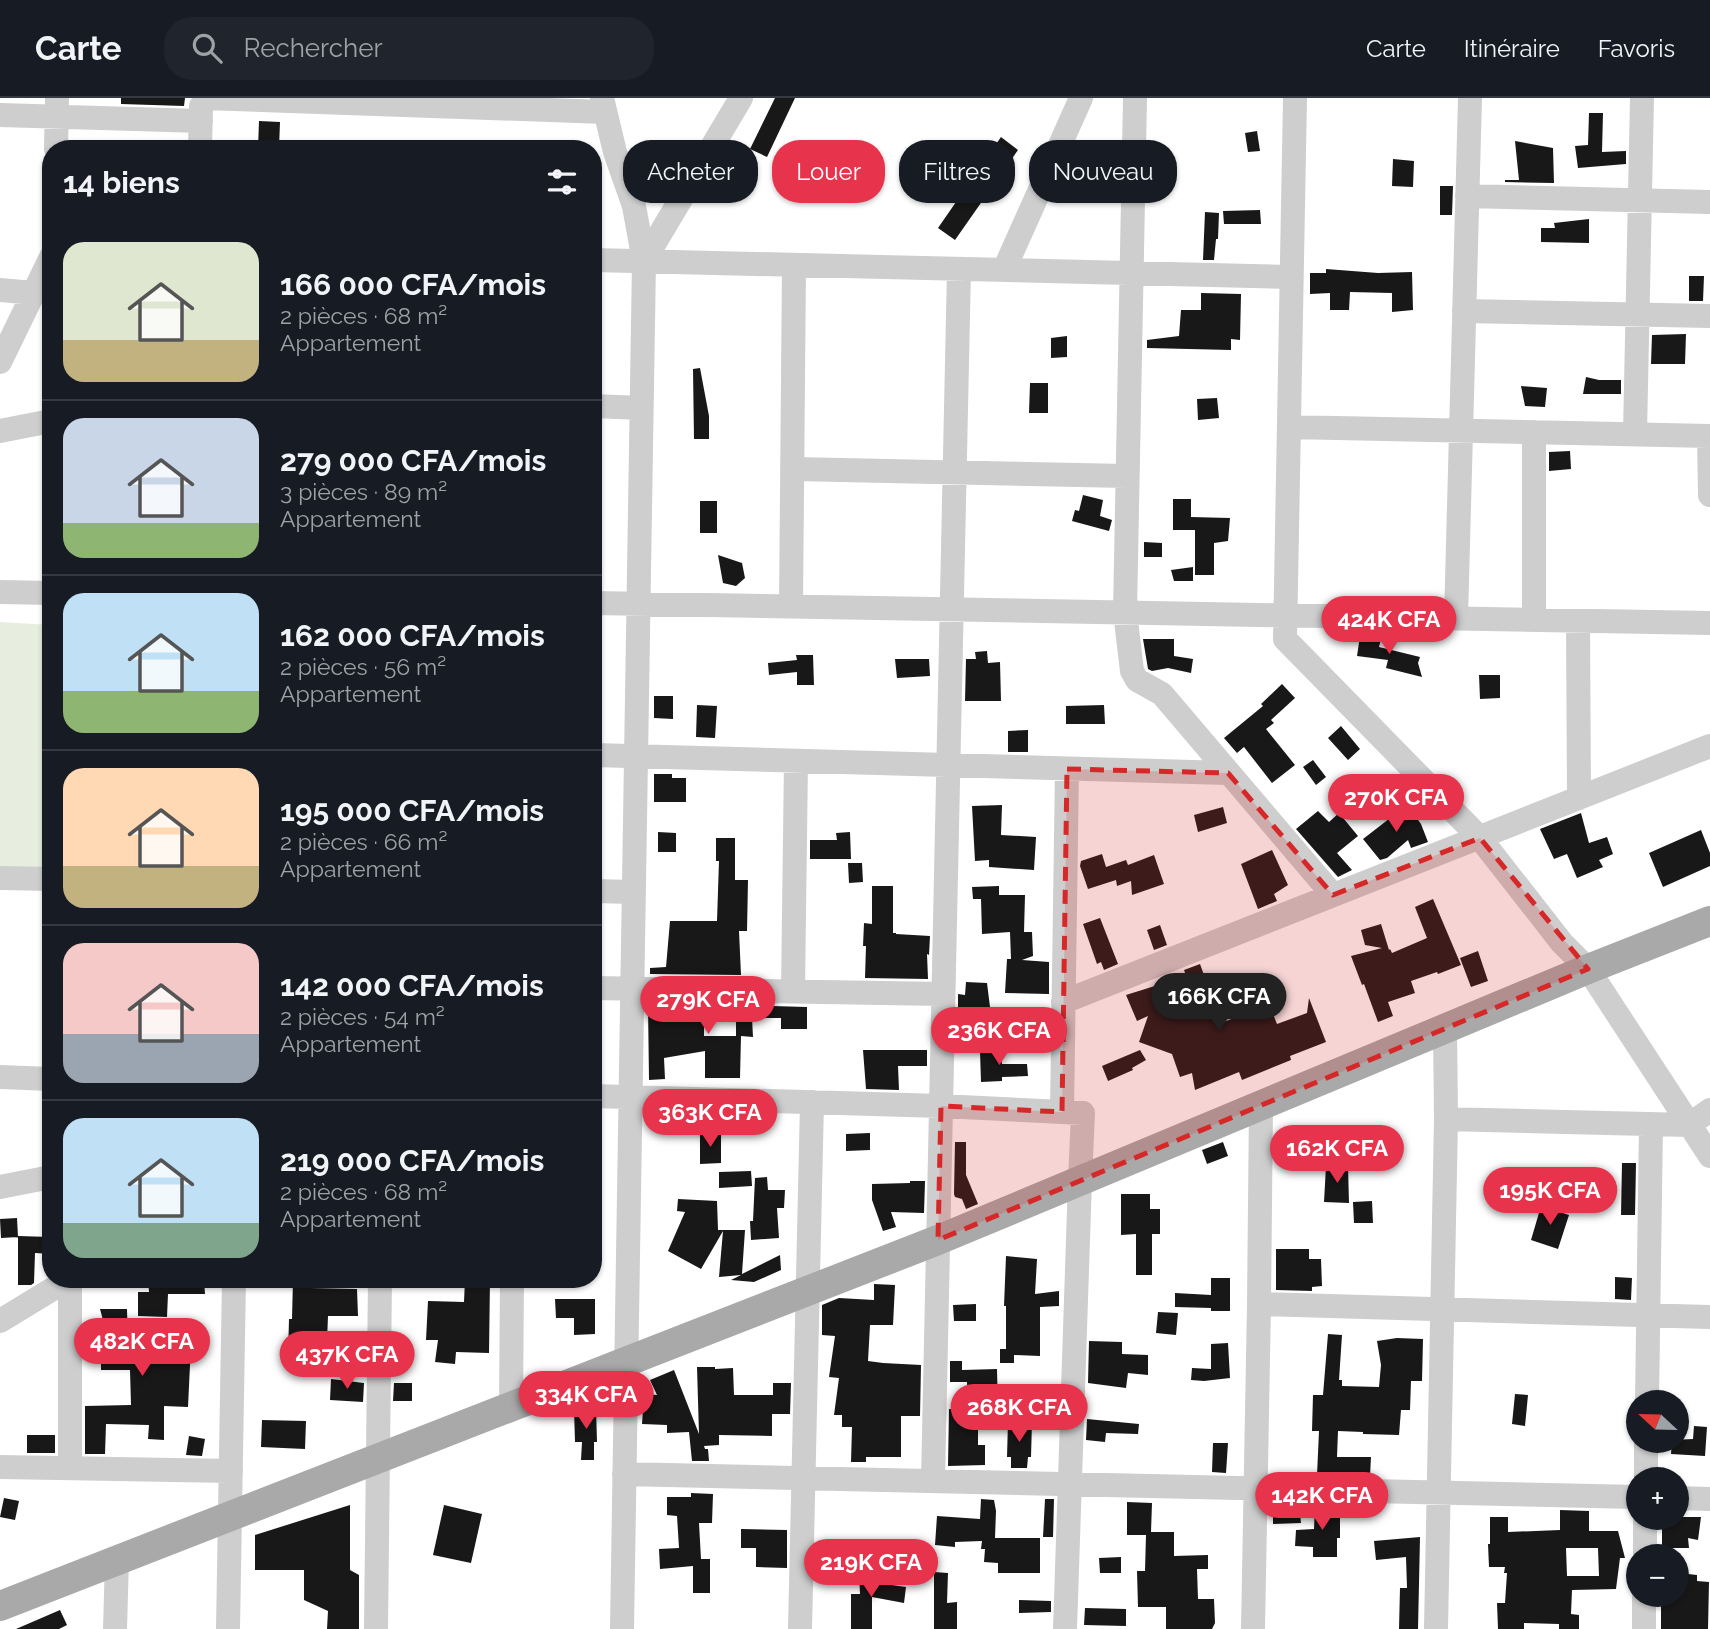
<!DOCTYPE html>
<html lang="fr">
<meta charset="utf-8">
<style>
:root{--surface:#171b24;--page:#20242c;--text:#f1f3f6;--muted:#9ea1a6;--line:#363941;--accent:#e8334d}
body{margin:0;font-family:Raleway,sans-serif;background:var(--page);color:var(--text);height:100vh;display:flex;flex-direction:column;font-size:26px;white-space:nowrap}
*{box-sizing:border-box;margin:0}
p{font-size:23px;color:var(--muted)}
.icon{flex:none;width:38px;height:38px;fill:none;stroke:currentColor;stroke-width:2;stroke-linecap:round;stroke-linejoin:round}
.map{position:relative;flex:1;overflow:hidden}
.sheet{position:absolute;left:42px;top:42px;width:560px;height:1148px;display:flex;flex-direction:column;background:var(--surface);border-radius:28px;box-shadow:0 2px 5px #0004}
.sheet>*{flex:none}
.hud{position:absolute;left:623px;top:42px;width:665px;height:63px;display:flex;gap:14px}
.needle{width:46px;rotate:292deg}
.fabs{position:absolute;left:1626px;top:1292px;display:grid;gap:14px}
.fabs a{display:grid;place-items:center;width:63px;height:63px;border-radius:50%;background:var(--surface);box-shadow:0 2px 5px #0004;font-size:35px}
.price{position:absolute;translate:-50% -60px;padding:0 16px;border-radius:24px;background:var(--accent);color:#fff;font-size:23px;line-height:46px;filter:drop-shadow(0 2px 4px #0008)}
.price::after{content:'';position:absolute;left:50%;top:42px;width:21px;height:16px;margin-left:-10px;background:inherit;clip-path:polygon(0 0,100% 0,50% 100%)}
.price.on{background:#222;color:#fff}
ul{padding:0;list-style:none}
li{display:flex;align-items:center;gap:21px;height:175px;padding:0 21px}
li+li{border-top:2px solid var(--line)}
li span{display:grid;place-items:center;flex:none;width:196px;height:140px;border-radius:21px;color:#555}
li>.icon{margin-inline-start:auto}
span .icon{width:84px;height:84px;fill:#fffc;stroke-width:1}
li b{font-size:30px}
h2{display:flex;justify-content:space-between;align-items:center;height:84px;padding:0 21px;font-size:30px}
.tag{padding:0 24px;border-radius:28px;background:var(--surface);box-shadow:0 2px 5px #0004;font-size:24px;line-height:63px}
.tag.on{background:var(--accent);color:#fff}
header{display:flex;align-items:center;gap:42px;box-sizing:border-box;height:98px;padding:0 35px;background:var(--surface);border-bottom:2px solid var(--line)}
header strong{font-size:33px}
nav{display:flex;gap:38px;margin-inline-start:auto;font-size:24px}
.search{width:490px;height:63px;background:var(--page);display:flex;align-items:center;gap:18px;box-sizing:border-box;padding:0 24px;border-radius:28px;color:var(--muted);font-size:26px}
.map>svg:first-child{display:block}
.green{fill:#e8eedf}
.building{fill:#181818;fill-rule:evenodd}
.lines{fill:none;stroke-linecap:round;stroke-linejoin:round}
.minor{stroke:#cecece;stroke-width:24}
.major{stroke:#a9a9a9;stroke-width:30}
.marked{fill:#d62828;fill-opacity:0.2;stroke:#d62828;stroke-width:5;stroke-dasharray:14 9;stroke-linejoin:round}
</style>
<header>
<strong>Carte</strong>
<div class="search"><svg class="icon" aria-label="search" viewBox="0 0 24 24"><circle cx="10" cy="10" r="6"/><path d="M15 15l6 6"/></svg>Rechercher</div>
<nav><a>Carte</a><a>Itinéraire</a><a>Favoris</a></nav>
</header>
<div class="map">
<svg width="1710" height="1531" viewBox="0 0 1710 1531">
<rect width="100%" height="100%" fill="#fff"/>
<path class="green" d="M0 524 51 527V772L0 770Z"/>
<path class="building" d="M121 0H185L184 8 121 6Z
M775 0H795L767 59 750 51Z
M1589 15H1603L1602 54 1626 53V66L1578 70 1575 48 1588 47Z
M259 23 280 24 279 51H258Z
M1257 33 1260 53 1248 54 1245 35Z
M1001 39 1018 52 955 142 938 130Z
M1515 43 1553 50 1554 85 1505 84V82H1519Z
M1393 61 1414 63 1413 89 1392 88Z
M1440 88H1453L1452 117H1440Z
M1260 112 1261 126H1224L1223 113Z
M1205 114 1219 115 1218 141H1216L1214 162H1203Z
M1589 121V145L1541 144V130H1555L1554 125Z
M1326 171 1378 175 1412 174 1413 212 1392 214V195L1350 194 1349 212H1330V195L1310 196V175H1326Z
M1689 178H1704L1703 203H1689Z
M1201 195 1241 196 1240 242 1231 241V252L1147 250V242L1179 238 1181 212H1201Z
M1686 236 1685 266H1651L1652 237Z
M1067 238V259L1051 260V240Z
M700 270 709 318V341H694L693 271Z
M1586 279 1599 282H1621V296H1583Z
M1030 285H1048V315H1029Z
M1521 288 1547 290 1545 309 1525 308Z
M1217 300 1219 320 1198 322 1197 301Z
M1570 353 1571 371 1549 373V354Z
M1083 397 1103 402 1100 418 1112 422 1109 433 1072 423 1075 412 1079 413Z
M1173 401H1191V419L1230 420 1228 443 1214 445V477H1195V432H1173Z
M700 403H717V435H700Z
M1144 444 1162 445V459H1144Z
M718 457 742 465 745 480 736 488 723 485Z
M1193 469V483H1174L1171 472Z
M1360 538 1381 541 1379 549 1420 559 1418 565 1422 579 1386 570 1388 562 1357 558Z
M1143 541H1174V558L1193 561 1191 575 1168 570 1152 573 1148 571Z
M987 553 988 565 1000 564 1001 603H965L966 561H976L975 554Z
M796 557H813L814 587H797V574L769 577 768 565 797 562Z
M895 561H929L930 578 897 580Z
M1479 577H1500V600L1480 601Z
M1282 586 1295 600 1271 622 1274 625 1266 631 1295 667 1272 685 1244 649 1237 655 1224 640 1263 608 1261 606Z
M654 598H673V621L654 620Z
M697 607 717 608 715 640 696 639Z
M1104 607 1105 626H1066V608Z
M1341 628 1360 651 1348 662 1328 640Z
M1028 632V654H1008V633Z
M1313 662 1326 679 1316 687 1303 669Z
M654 676H672V680H686V704H654Z
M1002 707 1001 737 1036 739 1034 772 989 769V762L975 763 972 708Z
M1407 707 1421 726 1428 744 1411 750 1408 742 1387 760 1380 762 1363 741Z
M1223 709 1227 725 1198 734 1194 717Z
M1318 713 1329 724 1339 715 1358 738 1337 755 1352 772 1338 779 1296 731Z
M1581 715 1589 745 1607 739 1613 756 1599 762 1603 769 1577 780 1567 756 1554 761 1540 731Z
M1701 732 1710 755V768L1663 789 1649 755Z
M658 734 676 735V754H658Z
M850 734 851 761H810V742H837L836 735Z
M716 740H735V782H748L747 833H739L741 877 650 876V870L666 869 670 823H717L719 763H716Z
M1272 752 1288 787 1274 796 1277 803 1258 811 1241 766Z
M1102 756 1106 769 1126 762 1128 767 1154 757 1164 786 1132 797 1131 783 1117 788 1116 782 1088 791 1080 768 1081 763Z
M848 765H862L863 784 849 785Z
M872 788H893V835H896V836L930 838 929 857 927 856 928 881 865 880 866 848H863L864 825 872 826Z
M999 788V797H1025L1024 834H1032L1033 858 1022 862 1049 864V896L1005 895 1007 861H1011L1010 834 982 836 981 801H973L972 789Z
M1433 801 1461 867 1438 876 1437 874 1411 883 1415 895 1388 904 1393 918 1378 924 1364 886 1362 887 1351 858 1382 850 1365 847 1361 832 1381 826 1389 852 1390 851 1392 855 1427 840 1415 809Z
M1100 820 1118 866 1104 872 1101 864 1097 866 1083 826Z
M1160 827 1167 847 1154 852 1147 832Z
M1478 853 1488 883 1471 889 1460 860Z
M1200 866 1213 902 1210 903 1219 926 1269 906 1277 926 1307 915 1309 900 1326 944 1290 958 1291 962 1242 982 1239 974 1195 992 1192 975 1180 979 1172 956 1139 944 1148 918 1137 923 1126 897 1158 887 1161 899 1190 889 1184 872Z
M966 884 987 885 992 925H971V911L958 910V896L965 897Z
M648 906 704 907V938H736V907L807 909V931H781V920H752L753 939 741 938 740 980H705V953L664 960 665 981 649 982Z
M863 952H927V968H898L899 992 866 991Z
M1001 952 1002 966H1027L1028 978 1002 979V983L981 984 980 953Z
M1140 952 1146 962 1132 970 1133 972 1108 983 1102 968Z
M870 1035V1052L846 1053V1036Z
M700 1036H721V1065L700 1066Z
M955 1044H966V1077L978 1106 966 1111 962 1101 955 1099 954 1096Z
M1223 1044 1228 1058 1207 1066 1202 1052Z
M1622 1065H1636L1635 1117H1621Z
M1326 1068H1348L1349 1105 1324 1104Z
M751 1073 752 1088 719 1090V1074Z
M767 1079 768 1092H785L784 1110H777L779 1140 751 1142 750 1123H753L755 1080Z
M910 1083H925L924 1115 891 1114 896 1129 883 1133 872 1102V1086L910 1085Z
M1121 1096H1150V1111H1160V1136H1152V1177H1136V1136L1121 1137Z
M678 1101 717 1103 718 1132H745L742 1176 780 1157 781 1172 754 1184 731 1182 741 1177 719 1179 723 1133 701 1171 668 1153 685 1114 677 1113Z
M1372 1103 1373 1125H1354L1353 1104Z
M1541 1108 1569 1117 1558 1151 1531 1142Z
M17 1120 18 1139 1 1140 0 1121Z
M18 1138 51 1139V1156L35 1155 34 1185 31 1187H18Z
M1276 1151H1309V1161H1321L1322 1188 1312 1189V1193L1276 1192Z
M1006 1158 1037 1161 1035 1196 1059 1193V1208L1040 1209V1258L1014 1257V1265H1000V1251H1006V1208H1004Z
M1615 1179 1632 1180 1631 1202 1615 1201Z
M1211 1180H1230V1213H1211V1210L1175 1209V1195L1211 1197Z
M148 1181H204L205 1196H168L167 1219 138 1218V1194H149Z
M293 1181H310V1190L357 1191 358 1218H328L327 1243H305V1260L288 1259 289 1221H292Z
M465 1181H490L489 1255 456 1254 455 1266 435 1264 438 1242H426L428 1203 464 1204Z
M874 1186 895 1187 893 1227H870L868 1263 883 1265 921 1267 920 1318H901V1359H866V1364H851L852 1329H842V1317H834L839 1280 829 1279 835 1238 822 1237V1207L839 1200 874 1202Z
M555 1201H595V1236L574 1237V1220H556Z
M976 1206V1223H954L953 1207Z
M100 1211H127L128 1247 155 1248 156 1225H192L188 1309 164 1308V1342L148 1341 149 1327 106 1326 105 1356H85V1308L131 1307 130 1272H101V1242L108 1241Z
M1158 1214 1178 1215 1176 1237 1156 1235Z
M1328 1236 1342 1237 1339 1282H1342V1288L1379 1289 1381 1267 1377 1243 1397 1240 1423 1241 1422 1283H1411L1410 1312H1401L1399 1337 1363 1336V1334L1338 1333 1337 1359H1371L1370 1378 1317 1377 1319 1333H1312L1313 1297H1323Z
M1089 1243 1122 1244V1256L1148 1257V1277L1128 1275 1126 1290 1088 1285Z
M1228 1245 1230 1280 1204 1283 1191 1282 1192 1270 1211 1271V1246Z
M950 1263H962V1272L997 1271 998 1313H981L982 1319 978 1320V1347H985V1367L948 1368 949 1311H968L967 1284H950Z
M697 1269H715V1271L733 1270 734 1297H773V1285H791L790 1316H772V1338L719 1337V1347L704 1348 705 1351H708L709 1363H692L689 1334 667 1335V1327L642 1326 644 1296 657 1297 650 1282 674 1272 699 1336Z
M331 1281 364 1285 363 1304 330 1302Z
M394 1285H412V1303H393Z
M1515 1296 1528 1297 1525 1328 1512 1326Z
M596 1310 597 1344H594V1362H581L582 1344H575L574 1311Z
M1087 1321 1139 1326 1138 1336 1106 1335 1105 1344 1086 1342Z
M262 1322 306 1323 305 1351 261 1349Z
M1008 1324H1032L1031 1359H1028L1027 1370H1011V1359H1007Z
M1694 1328 1707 1329 1705 1358 1671 1356 1672 1342 1693 1341Z
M27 1337H55V1355H27Z
M189 1338 205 1341 202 1358 186 1357Z
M1213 1345H1228L1226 1375 1212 1374Z
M691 1395 713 1396 712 1425H699L701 1461H710V1495H693V1468L660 1471 659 1451 679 1450 677 1418 667 1417V1399H691Z
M4 1400 19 1403 15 1422 0 1419Z
M981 1401 994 1402 996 1413 995 1440H1040V1475H998V1465L984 1464 985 1451H981L982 1443 955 1444V1449L935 1447 937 1418 980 1421Z
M1045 1401H1054L1053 1439H1043Z
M1127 1404 1152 1405 1151 1434H1174V1458L1208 1457V1471H1197L1198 1501H1214L1215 1525 1212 1531H1166V1509H1138L1137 1473H1145L1146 1437H1127Z
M1273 1406H1299L1301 1425 1273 1426Z
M350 1407V1472L359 1477V1531H327L328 1513 304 1502V1472H255V1437Z
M444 1407 482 1416 471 1465 433 1457Z
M1315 1408H1340V1440H1337V1459H1313V1449L1295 1448 1296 1432 1314 1431Z
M1560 1412 1589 1413V1433H1618L1625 1460H1620L1616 1491 1572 1492 1571 1516 1579 1517V1531H1559V1526L1524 1525V1531H1498L1497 1505H1505L1507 1475H1504L1505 1469H1489L1488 1446H1490V1419H1508V1434L1560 1432ZM1566 1450H1598L1599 1478H1567Z
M1664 1419H1701L1698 1442 1688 1440 1689 1450H1662V1424H1664Z
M741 1431 787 1432V1470L756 1469V1450H741Z
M1420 1439 1418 1531H1399L1400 1490H1407L1406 1459 1376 1462 1374 1443Z
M1121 1459V1475H1100L1099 1460Z
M859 1473H873L874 1485 884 1484V1486L906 1489 904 1505 872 1499V1531H851V1496H860Z
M934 1474 948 1475 947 1505 957 1504V1531H934Z
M1679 1475 1697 1477V1483L1709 1484 1708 1531H1661V1496H1677Z
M1019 1502 1051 1503V1514L1019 1515Z
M1085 1510 1126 1511V1528L1084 1527Z
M60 1512 67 1527 59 1531H16Z"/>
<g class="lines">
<path class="minor" d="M204 0 605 14
M602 0 615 54 634 108 644 163 622 1531
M1135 0 1125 514 1132 573 1137 582 1162 596 1333 797
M1295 0 1285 541 1480 740 1562 845 1588 871 1710 1058
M0 17 201 23
M56 51 57 0
M200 51 201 8
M1467 98 1710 104
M593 162 1291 179
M644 163 741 0
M1004 172 1081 0
M0 192 34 195
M1464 213 1710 218
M0 264 51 159
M593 308 641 310
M1289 329 1710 338
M0 333 51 323
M1534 334V522
M1635 336 1642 0
M1709 338 1710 397
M793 371 1127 378
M0 494 51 495
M593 505 1710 525
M791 508 794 167
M1456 520 1470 0
M1578 523 1579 700
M593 657 1228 675
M0 780 51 781
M593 793 633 794
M593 890 943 896
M793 893 796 663
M1063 904 1710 648
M0 979 51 981
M593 998 941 1008 1083 1015 1080 1082 1065 1531
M1062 1014 1067 671
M1446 1021 1689 1027 1710 1012
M0 1089 51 1079
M1259 1206 1710 1219
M0 1223 69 1181
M1647 1304 1651 1026
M511 1309 512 1181
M0 1369 231 1373
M70 1370V1181
M624 1376 1638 1399
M1646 1381V1342
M933 1383 959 171
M1676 1400 1710 1401
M1645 1458V1419
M115 1531 117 1461
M228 1531 234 1181
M376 1531 380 1181
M800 1531 812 1004
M1253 1531 1259 1206 1261 1007
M1436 1531 1446 1021 1445 930
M1644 1531V1496"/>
<path class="major" d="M0 1508 938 1142 1588 871 1710 823"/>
</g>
<path class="marked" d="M1067 671 1228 675 1333 797 1480 740 1588 871 938 1142 941 1008 1062 1014Z"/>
</svg>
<div class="fabs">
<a><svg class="needle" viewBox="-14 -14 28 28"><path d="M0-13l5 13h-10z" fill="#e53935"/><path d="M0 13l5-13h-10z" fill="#9ea1a6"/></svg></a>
<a>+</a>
<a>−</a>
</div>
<b class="price" style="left:1389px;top:558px">424K CFA</b>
<b class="price" style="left:1396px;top:736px">270K CFA</b>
<b class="price on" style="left:1219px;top:935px">166K CFA</b>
<b class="price" style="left:708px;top:938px">279K CFA</b>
<b class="price" style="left:999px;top:969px">236K CFA</b>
<b class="price" style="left:710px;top:1051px">363K CFA</b>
<b class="price" style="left:1337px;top:1087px">162K CFA</b>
<b class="price" style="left:1550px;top:1129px">195K CFA</b>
<b class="price" style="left:142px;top:1280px">482K CFA</b>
<b class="price" style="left:347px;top:1293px">437K CFA</b>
<b class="price" style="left:586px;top:1333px">334K CFA</b>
<b class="price" style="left:1019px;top:1346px">268K CFA</b>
<b class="price" style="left:1322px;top:1434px">142K CFA</b>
<b class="price" style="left:871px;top:1501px">219K CFA</b>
<div class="hud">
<a class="tag">Acheter</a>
<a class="tag on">Louer</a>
<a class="tag">Filtres</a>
<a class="tag">Nouveau</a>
</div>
<section class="sheet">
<h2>14 biens<svg class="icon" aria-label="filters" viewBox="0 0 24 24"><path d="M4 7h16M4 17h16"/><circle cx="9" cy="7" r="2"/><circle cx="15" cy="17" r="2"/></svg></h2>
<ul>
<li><span style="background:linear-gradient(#dfe7d0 70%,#c2b280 0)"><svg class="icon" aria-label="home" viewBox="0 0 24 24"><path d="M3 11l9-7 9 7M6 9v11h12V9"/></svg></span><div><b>166 000 CFA/mois</b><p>2 pièces · 68 m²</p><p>Appartement</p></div></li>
<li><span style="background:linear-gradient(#c9d6e8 75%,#8fb573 0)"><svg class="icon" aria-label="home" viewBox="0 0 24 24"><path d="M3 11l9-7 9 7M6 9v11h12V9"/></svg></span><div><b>279 000 CFA/mois</b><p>3 pièces · 89 m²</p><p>Appartement</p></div></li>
<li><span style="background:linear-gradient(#bfe0f5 70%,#8fb573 0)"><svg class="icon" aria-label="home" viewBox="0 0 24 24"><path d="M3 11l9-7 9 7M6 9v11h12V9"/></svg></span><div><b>162 000 CFA/mois</b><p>2 pièces · 56 m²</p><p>Appartement</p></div></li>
<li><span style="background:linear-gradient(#ffd9b3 70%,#c2b280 0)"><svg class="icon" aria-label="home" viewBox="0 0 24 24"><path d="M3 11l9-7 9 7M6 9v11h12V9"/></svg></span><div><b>195 000 CFA/mois</b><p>2 pièces · 66 m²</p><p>Appartement</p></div></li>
<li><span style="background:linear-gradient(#f6c9c9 65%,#9aa5b1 0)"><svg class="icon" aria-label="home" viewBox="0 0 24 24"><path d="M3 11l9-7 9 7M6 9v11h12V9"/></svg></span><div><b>142 000 CFA/mois</b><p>2 pièces · 54 m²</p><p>Appartement</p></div></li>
<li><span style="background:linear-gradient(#bfe0f5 75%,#7fa58c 0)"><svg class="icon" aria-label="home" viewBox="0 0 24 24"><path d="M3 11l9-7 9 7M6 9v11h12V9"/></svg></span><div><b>219 000 CFA/mois</b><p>2 pièces · 68 m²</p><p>Appartement</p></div></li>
</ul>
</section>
</div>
